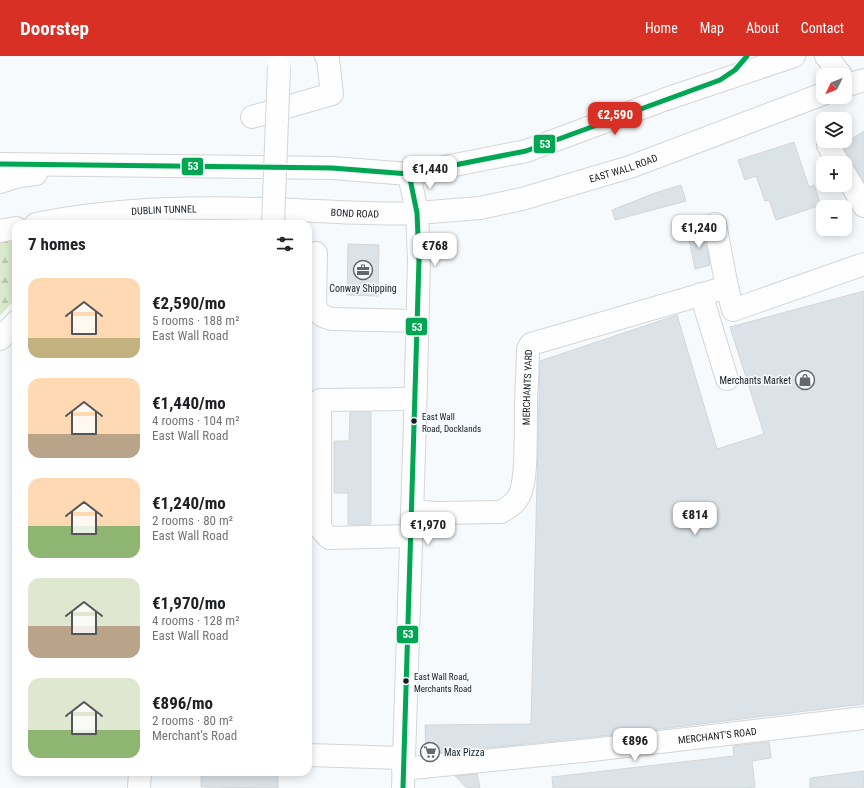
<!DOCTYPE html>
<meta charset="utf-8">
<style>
:root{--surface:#fff;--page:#f6f6f6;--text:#202124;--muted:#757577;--accent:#d93025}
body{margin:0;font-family:"Roboto Condensed",sans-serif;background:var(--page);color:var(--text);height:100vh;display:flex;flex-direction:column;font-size:15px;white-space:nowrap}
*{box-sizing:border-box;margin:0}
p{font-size:13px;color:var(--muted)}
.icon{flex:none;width:22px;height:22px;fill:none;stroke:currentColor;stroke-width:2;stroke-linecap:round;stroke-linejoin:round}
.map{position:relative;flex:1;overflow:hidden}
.details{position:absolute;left:12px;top:164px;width:300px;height:556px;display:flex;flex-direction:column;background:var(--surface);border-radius:12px;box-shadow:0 2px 10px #0003}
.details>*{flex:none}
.needle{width:26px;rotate:227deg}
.controls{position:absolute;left:816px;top:12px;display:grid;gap:8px}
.controls a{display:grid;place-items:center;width:36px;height:36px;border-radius:8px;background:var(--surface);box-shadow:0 2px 10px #0003;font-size:20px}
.price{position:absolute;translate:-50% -34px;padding:0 9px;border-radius:8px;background:#fff;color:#222;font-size:13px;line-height:26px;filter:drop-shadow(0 1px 2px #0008)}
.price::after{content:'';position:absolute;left:50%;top:24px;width:12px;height:9px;margin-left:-6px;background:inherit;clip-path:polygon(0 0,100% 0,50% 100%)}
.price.selected{background:var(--accent);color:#fff}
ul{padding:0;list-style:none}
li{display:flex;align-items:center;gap:12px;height:100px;padding:0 16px}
li span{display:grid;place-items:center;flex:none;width:112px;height:80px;border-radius:12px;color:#555}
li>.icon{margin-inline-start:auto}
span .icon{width:48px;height:48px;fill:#fffc;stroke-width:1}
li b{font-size:17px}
h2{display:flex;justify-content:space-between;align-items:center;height:48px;padding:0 16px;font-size:17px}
header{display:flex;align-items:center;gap:24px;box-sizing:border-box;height:56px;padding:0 20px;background:var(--accent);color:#fff}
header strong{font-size:19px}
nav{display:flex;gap:22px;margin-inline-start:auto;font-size:14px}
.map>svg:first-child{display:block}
.forest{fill:url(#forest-firs)}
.building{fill:#dbe3e8;stroke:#d4d6d8}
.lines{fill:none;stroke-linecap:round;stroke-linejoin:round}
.minor-casing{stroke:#d3d5d7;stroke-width:24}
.major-casing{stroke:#d3d5d7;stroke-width:24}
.highway-casing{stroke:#d3d5d7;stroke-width:24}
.minor{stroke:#fefeff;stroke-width:22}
.major{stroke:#fefeff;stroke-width:22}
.highway{stroke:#fefeff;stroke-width:22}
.minor-bridge-casing{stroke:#d3d5d7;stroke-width:24;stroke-linecap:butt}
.minor-bridge{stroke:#fefeff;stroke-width:22}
.bus-1-casing{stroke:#f5fafe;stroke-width:8}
.bus-1{stroke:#00a651;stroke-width:5}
.bus-dot{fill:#171a1c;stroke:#f5fafe;stroke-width:1.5}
.labels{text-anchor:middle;stroke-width:3;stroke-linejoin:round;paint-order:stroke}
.bus-label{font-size:9px;fill:#171a1c;stroke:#f5fafe;text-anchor:start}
.street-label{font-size:10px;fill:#171a1c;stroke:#f5fafe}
.poi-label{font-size:10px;fill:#171a1c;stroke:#f5fafe}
.line-badge{stroke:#f5fafe;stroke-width:1.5}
.badge-label{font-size:11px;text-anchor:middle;font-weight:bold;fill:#fff}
</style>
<header>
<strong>Doorstep</strong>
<nav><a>Home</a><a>Map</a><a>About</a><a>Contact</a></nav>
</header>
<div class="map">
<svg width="864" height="732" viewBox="0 0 864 732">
<defs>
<pattern id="forest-firs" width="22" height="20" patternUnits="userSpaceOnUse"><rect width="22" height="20" fill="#daeacc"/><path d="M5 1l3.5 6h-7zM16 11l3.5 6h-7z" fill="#bac8af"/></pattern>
</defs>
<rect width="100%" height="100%" fill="#f7fafc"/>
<path class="forest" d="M16 183V242L0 260V187Z"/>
<path class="building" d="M864 75V126L842 89Z
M794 86 809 131 814 129 821 149 776 164 769 144 765 145 756 120 745 124 738 104Z
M681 129 686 145 615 164 612 154 655 137Z
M703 173 710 209 695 213 688 178Z
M348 188 379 189 378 240 347 239Z
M864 235V648L611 679 431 698 426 692 425 669 531 668 540 305 677 259 717 393 764 378 730 271Z
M350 356H371V468L348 469V437H334V385H349Z
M769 686 771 702 752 705 755 731 745 732H553L552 721 734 700 733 690Z
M864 715V732H810V722Z
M201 716 278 717V732L201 731Z
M477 718 480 732H467L455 720Z"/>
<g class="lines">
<g class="minor-casing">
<g id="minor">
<path d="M826 0 841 19"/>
<path d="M252 61 332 38 328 3 326 0"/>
<path d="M828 89 838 107"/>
<path d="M845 118 864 150"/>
<path d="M715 168 727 231 733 254 864 208"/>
<path d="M316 197 315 248C319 259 321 260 332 263L417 265"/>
<path d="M701 238 727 323"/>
<path id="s1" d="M412 455 436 457 501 456C508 452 515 448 519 440 528 424 525 374 526 354 526 334 528 313 528 293L531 288 727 231"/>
<path d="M411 480 329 482 320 472V344L415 343"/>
<path d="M308 699 403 702"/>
<path id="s2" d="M403 713 592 694 864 662"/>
<path d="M139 732 140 716"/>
</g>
</g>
<g class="major-casing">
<g id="major">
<path d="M845 30 864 24"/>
<path id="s3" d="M417 157 480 152 522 143 630 111 823 38"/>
<path d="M403 732 415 366 419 204 417 157 409 118 526 95 666 43 794 0"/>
</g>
</g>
<g class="highway-casing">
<g id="highway">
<path d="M0 108 332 112 409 118"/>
<path d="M0 126 19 120 36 118"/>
<path id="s4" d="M36 168C121 150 208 151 295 154 336 156 376 159 417 157"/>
<path d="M0 175 16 172"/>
<path d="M0 283 16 266"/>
</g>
</g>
<use href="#minor" class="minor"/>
<use href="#major" class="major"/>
<use href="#highway" class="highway"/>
<g class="minor-bridge-casing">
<path id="minor-bridge" d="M273 168 279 11"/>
</g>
<use href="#minor-bridge" class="minor-bridge"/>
<g class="bus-1-casing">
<path id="bus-1" d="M0 108 332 112 409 118 526 95 720 24 735 14 747 0
M403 732 419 204 417 157 409 118"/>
</g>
<use href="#bus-1" class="bus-1"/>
</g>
<defs>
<g id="office-ring" transform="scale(1)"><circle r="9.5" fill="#f5fafe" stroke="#65686a" stroke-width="1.5"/><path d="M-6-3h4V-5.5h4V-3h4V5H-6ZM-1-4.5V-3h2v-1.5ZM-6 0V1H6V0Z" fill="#65686a"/></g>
<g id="shop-ring" transform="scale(1)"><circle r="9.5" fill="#f5fafe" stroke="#65686a" stroke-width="1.5"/><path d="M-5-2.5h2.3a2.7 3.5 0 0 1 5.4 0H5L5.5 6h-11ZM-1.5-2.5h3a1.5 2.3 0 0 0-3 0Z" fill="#65686a"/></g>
<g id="supermarket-ring" transform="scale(1)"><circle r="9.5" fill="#f5fafe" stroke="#65686a" stroke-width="1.5"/><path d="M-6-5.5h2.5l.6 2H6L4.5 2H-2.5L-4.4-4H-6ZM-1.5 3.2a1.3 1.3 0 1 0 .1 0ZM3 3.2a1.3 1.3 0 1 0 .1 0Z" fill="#65686a"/></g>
</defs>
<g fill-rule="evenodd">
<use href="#office-ring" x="363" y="214"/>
<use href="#shop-ring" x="805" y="324"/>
<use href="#supermarket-ring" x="430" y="696"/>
</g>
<g class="bus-dot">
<circle cx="414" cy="365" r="3.5"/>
<circle cx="406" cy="625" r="3.5"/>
</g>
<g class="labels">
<g class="bus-label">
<text x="422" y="364">East Wall<tspan x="422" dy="12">Road, Docklands</tspan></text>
<text x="414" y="624">East Wall Road,<tspan x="414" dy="12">Merchants Road</tspan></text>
</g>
<g class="street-label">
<text dy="4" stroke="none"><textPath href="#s3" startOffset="212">EAST WALL ROAD</textPath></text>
<text dy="4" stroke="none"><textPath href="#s4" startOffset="129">DUBLIN TUNNEL</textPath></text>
<text dy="4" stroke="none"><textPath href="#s4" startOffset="320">BOND ROAD</textPath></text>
<text dy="4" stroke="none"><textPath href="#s1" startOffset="223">MERCHANTS YARD</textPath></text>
<text dy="4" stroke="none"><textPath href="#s2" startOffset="316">MERCHANT'S ROAD</textPath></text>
</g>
<g class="poi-label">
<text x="363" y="236">Conway Shipping</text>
<text x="791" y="328" text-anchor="end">Merchants Market</text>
<text x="444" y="700" text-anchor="start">Max Pizza</text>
</g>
</g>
<g class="line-badge">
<rect x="533" y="78" width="23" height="20" rx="4" fill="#00a651"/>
<rect x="181" y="101" width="23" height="19" rx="4" fill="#00a651"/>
<rect x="405" y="261" width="23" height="19" rx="4" fill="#00a651"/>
<rect x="396" y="569" width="23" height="19" rx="4" fill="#00a651"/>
</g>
<g class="badge-label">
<text x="545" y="92">53</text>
<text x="193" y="114">53</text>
<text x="417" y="275">53</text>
<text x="408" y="582">53</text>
</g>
</svg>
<div class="controls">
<a><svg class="needle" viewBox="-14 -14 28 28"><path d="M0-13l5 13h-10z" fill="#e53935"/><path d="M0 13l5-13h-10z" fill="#757577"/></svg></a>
<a><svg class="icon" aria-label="layers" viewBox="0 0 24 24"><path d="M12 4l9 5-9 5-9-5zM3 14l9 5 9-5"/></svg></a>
<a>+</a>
<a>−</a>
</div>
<b class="price selected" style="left:615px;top:80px">€2,590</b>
<b class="price" style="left:430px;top:134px">€1,440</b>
<b class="price" style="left:699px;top:193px">€1,240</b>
<b class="price" style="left:435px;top:211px">€768</b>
<b class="price" style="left:695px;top:480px">€814</b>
<b class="price" style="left:428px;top:490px">€1,970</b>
<b class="price" style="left:635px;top:706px">€896</b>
<section class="details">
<h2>7 homes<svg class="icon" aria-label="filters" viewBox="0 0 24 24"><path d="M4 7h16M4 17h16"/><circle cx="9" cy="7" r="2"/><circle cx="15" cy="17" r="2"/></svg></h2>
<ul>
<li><span style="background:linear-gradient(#ffd9b3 75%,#c2b280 0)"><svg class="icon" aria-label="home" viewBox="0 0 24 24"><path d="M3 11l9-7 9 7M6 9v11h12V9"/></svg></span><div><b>€2,590/mo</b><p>5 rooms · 188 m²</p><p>East Wall Road</p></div></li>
<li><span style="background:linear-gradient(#ffd9b3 70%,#b9a48a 0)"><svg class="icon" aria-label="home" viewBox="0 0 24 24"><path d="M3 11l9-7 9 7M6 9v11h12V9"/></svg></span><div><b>€1,440/mo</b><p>4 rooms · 104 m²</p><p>East Wall Road</p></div></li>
<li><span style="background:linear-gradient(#ffd9b3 60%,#8fb573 0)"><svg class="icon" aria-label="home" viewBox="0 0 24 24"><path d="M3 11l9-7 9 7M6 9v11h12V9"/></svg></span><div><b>€1,240/mo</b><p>2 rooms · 80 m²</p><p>East Wall Road</p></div></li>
<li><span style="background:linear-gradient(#dfe7d0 60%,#b9a48a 0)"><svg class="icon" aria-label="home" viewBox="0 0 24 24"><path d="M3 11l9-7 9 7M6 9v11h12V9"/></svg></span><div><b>€1,970/mo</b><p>4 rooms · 128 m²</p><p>East Wall Road</p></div></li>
<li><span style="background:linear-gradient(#dfe7d0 65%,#8fb573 0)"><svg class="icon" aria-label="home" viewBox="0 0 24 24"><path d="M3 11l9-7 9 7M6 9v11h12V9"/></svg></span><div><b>€896/mo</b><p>2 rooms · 80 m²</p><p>Merchant's Road</p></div></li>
</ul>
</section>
</div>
